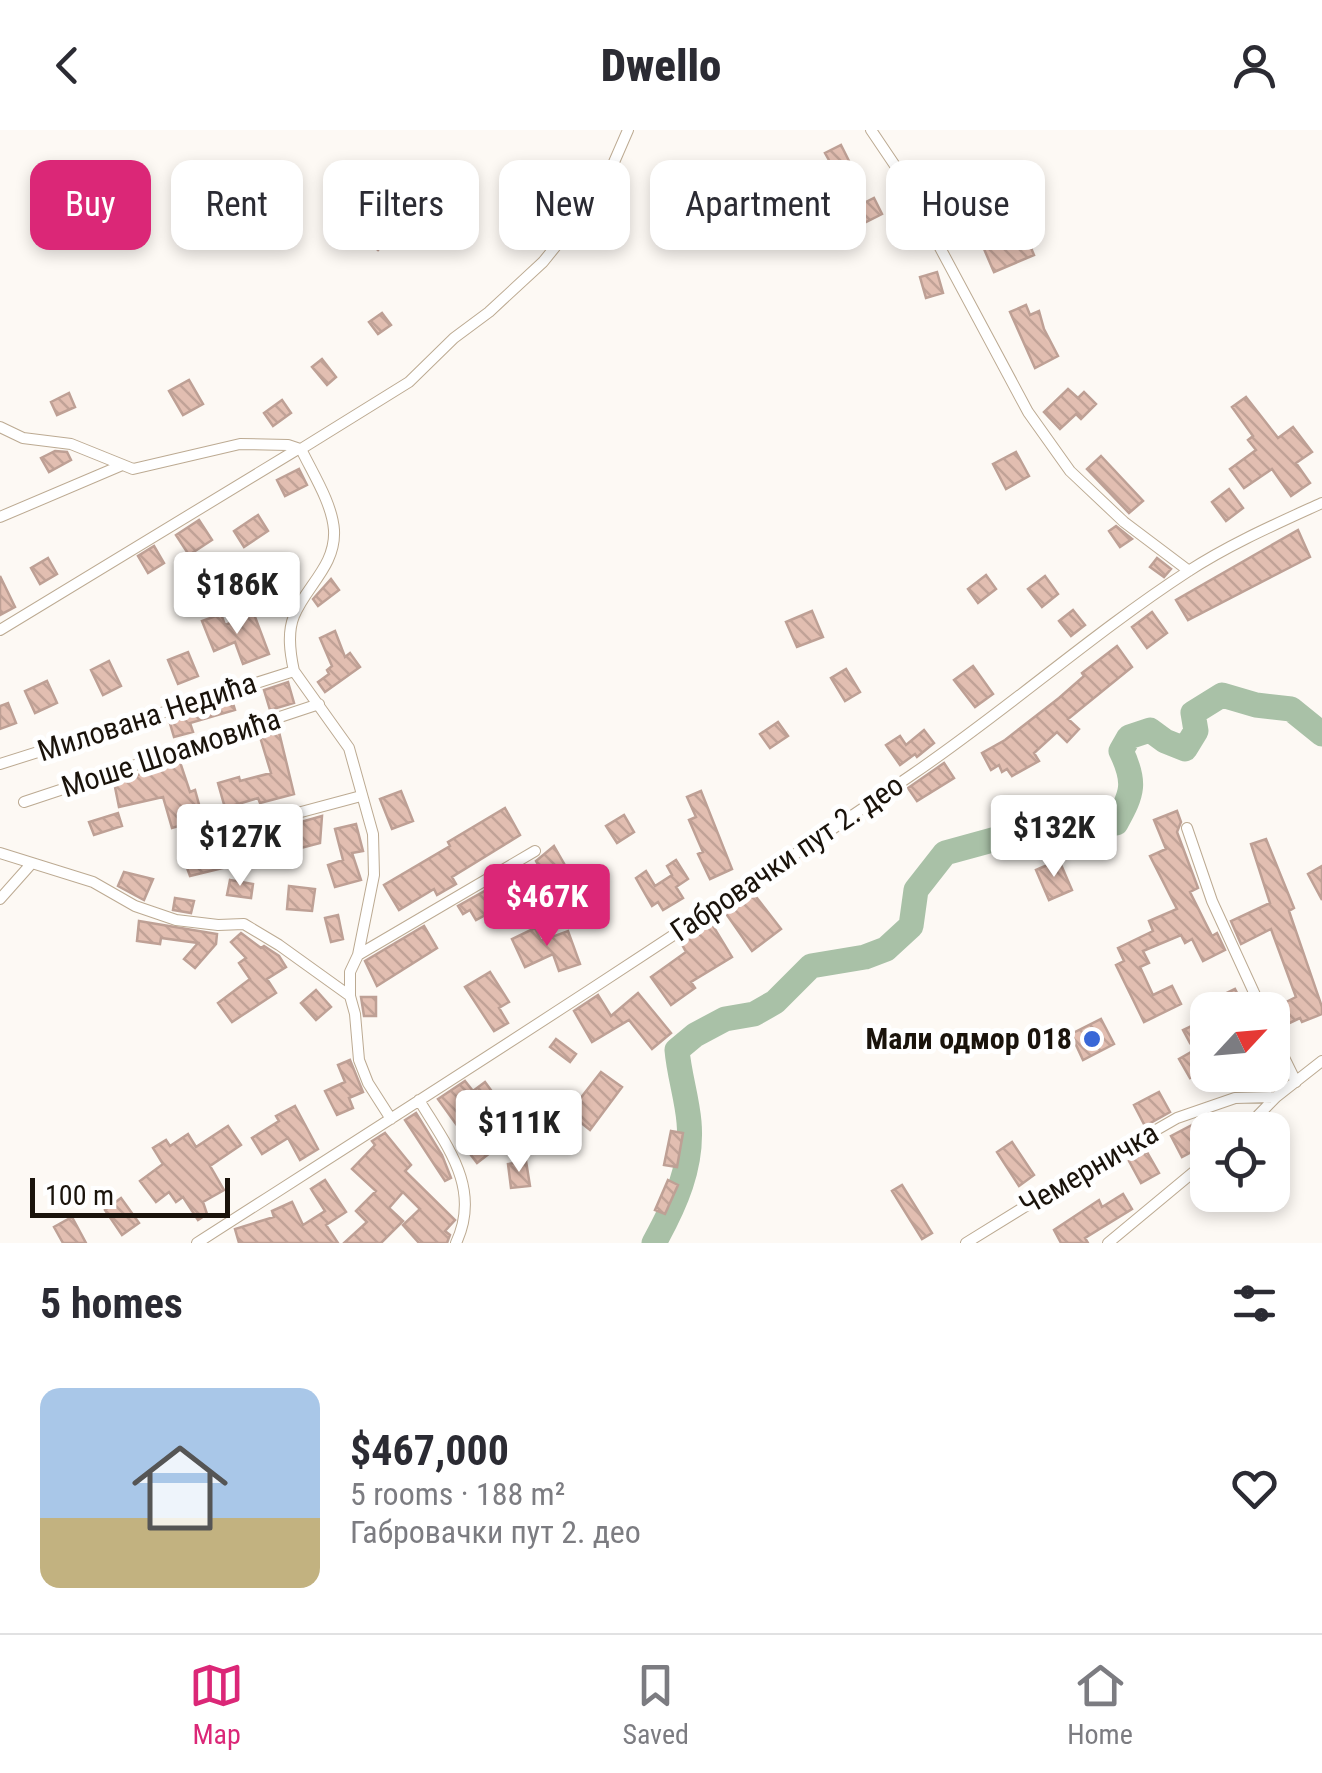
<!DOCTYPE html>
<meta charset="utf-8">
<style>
:root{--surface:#fff;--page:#f7f7f7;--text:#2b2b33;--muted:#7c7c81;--line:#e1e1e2;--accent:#db2777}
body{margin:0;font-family:"Roboto Condensed",sans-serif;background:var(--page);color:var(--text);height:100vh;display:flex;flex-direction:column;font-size:38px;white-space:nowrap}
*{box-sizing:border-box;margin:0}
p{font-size:32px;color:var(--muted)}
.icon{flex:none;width:55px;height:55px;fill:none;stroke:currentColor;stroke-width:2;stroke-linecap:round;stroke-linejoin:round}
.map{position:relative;height:1113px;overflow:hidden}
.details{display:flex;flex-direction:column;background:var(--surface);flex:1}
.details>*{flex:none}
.top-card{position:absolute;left:30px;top:30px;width:1262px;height:90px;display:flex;gap:20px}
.needle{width:65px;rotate:64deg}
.controls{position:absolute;left:1190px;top:862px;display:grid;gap:20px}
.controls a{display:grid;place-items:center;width:100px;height:100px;border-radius:20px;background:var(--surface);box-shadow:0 5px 15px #0003;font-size:50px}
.scale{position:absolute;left:30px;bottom:25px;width:200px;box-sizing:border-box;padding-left:10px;border:5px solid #1a130b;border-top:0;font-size:28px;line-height:35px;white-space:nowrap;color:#1a130b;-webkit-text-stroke:8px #fff;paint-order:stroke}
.price{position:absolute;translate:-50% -85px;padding:0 22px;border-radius:10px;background:#fff;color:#222;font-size:32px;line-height:65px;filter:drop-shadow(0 2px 5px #0008)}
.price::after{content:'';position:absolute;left:50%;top:60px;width:30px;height:22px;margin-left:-15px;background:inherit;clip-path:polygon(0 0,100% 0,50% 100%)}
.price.current{background:var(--accent);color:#fff}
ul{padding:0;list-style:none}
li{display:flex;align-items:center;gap:30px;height:250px;padding:0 40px}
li+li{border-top:2px solid var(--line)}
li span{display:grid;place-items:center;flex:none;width:280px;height:200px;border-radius:20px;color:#555}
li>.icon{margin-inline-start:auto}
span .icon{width:120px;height:120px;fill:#fffc;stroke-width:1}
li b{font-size:42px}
h2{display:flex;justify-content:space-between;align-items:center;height:120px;padding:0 40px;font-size:42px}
.chip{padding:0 35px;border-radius:20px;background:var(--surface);box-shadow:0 5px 15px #0003;font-size:35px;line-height:90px}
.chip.current{background:var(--accent);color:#fff}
header{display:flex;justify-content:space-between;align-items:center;height:130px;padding:0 40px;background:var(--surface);font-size:45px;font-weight:800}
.tabs{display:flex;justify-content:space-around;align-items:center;height:140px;border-top:2px solid var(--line);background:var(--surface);font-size:28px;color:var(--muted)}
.tabs a{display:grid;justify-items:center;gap:5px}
.tabs .current{color:var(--accent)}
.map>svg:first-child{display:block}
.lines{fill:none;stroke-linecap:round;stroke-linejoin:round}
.river{stroke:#a9c1a7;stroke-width:25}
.building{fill:url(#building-back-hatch);stroke:#bea095;stroke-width:2.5}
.street-casing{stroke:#bcaa92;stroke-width:12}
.street{stroke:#fff;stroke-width:10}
.poi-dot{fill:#3967d7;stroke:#fff;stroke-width:4}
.labels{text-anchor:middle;stroke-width:10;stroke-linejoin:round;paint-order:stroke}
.street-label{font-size:30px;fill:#1a130b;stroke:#fff}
.poi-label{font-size:30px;font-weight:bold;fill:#1a130b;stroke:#fff;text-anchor:end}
</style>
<header><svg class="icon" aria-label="back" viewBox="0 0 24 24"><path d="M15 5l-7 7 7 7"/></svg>Dwello<svg class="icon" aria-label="person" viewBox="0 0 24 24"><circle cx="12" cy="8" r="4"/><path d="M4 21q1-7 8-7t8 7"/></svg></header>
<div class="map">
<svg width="1322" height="1113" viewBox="0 0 1322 1113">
<defs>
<pattern id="building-back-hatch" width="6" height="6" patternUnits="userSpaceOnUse" patternTransform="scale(2.5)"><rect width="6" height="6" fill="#e2beb1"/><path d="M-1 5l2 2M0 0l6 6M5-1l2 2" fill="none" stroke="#c1a297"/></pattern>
</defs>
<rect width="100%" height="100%" fill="#fdf9f4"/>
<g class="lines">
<path class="river" d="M654 1113C675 1075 693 1036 689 992 687 968 679 944 677 920L695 905 725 889 754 884 775 872 811 836 865 827 886 819 911 796 916 760 945 723 1047 695 1078 700 1116 693C1133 663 1136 652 1121 621L1129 607 1150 600 1165 611 1185 619 1196 601 1193 583 1222 565 1256 575 1291 579 1322 604"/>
</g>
<path class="building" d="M841 15 849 31 834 39 825 23Z
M874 68 882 84 864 93 856 77Z
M965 80 979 98 967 107 953 90Z
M368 94 387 110 378 120 359 104Z
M1024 101 1034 125 994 142 984 119Z
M937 142 943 163 926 168 920 147Z
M1026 175 1030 185 1039 181 1044 199 1058 226 1035 238 1010 182Z
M382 183 391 195 378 204 369 192Z
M322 229 336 247 327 255 312 237Z
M189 250 203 274 183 285 169 261Z
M1068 259 1078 268 1084 262 1096 274 1081 289 1076 284 1060 299 1044 282Z
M69 263 75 277 57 285 51 272Z
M1246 267 1278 308 1293 297 1312 322 1296 333 1310 353 1291 366 1272 339 1244 358 1230 339 1256 320 1248 310 1253 306 1232 277Z
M282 270 291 283 273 296 264 283Z
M55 321 67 322 71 330 49 342 41 328Z
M1016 322 1029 346 1006 359 993 334Z
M1101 326 1143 371 1129 383 1087 339Z
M299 339 307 355 285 366 277 350Z
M1229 359 1243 378 1226 391 1212 372Z
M258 385 268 401 244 417 234 401Z
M199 390 212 410 189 425 176 405Z
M1116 396 1132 409 1120 417 1109 401Z
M1298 400 1310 427 1188 490 1176 470Z
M154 416 164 433 148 443 138 426Z
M48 428 57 444 40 454 31 438Z
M1157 428 1171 439 1164 447 1150 437Z
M986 445 996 459 978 473 968 459Z
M0 446 15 477 0 485Z
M1045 446 1058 464 1042 477 1028 459Z
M282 449 290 458 277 470 269 461Z
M331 449 339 460 318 476 313 469Z
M1073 480 1085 495 1071 506 1059 491Z
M812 481 823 507 797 517 786 492Z
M1152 482 1167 503 1147 518 1132 497Z
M221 484 225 495 254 484 269 524 243 534 235 512 214 521 202 491Z
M335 501 345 527 350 523 360 537 325 562 318 552 329 544 327 540 332 536 320 508Z
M1117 516 1132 537 1068 589 1079 599 1067 612 1057 602 1034 623 1039 631 1012 646 1007 639 1002 642 999 635 991 640 982 623 1005 610 1059 568 1084 546 1082 543Z
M188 522 198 546 178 554 168 530Z
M109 531 121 556 103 565 91 540Z
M973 536 993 564 975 577 954 550Z
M846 539 860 562 845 571 831 548Z
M47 551 57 573 35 583 25 561Z
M288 552 294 573 270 580 264 560Z
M232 570 235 580 190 593 193 602 174 607 169 590Z
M8 573 16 593 0 599V576Z
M778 592 788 606 770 618 760 604Z
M924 600 934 613 917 627 915 624 900 635 886 615 900 606 906 615Z
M279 602 294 664 260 673 258 668 225 678 218 653 239 647 240 651 271 643 260 607Z
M180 632 190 662 195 660 203 689 172 698 163 667 119 677 114 652Z
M944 633 954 648 917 671 908 658Z
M401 661 413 691 392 699 380 669Z
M701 661 732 739 710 749 698 724 703 722 689 690 696 687 687 667Z
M505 678 520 705 452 747 456 754 437 765 434 759 399 780 384 755 450 716 448 712Z
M1177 681 1181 692 1177 702 1198 758 1190 762 1212 806 1217 803 1225 820 1203 831 1192 809 1185 813 1181 805 1143 821 1149 833 1140 837 1153 865 1172 856 1181 874 1144 892 1116 835 1124 831 1118 818 1153 801 1149 791 1177 779 1150 726 1166 719 1154 690Z
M118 683 122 696 94 705 89 692Z
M624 685 634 702 617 713 606 696Z
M322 686 320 713 297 719 290 695Z
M356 694 363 721 352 723 361 750 335 757 328 735 343 730 335 699Z
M247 706 249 712 243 714 247 732 190 746 183 727Z
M1266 709 1294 778 1289 781 1322 877V884L1302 892 1300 888 1281 897 1272 879 1296 867 1271 799 1241 814 1231 791 1270 773 1251 714Z
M554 716 566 737 551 746 564 773 547 781 535 758 476 790 470 780 463 784 458 776 490 758 494 765 540 738 536 731Z
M676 730 688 749 676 757 683 768 663 780 658 772 652 776 636 748 646 741 655 756 672 745 667 736Z
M1059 730 1072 760 1049 770 1036 740Z
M1322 736V770L1308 744Z
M124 742 153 749 144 770 118 756Z
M230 750 253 754 251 768 227 765Z
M289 756 315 759 312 781 287 779Z
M753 763 781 799 752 821 725 782Z
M175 768 194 771 191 783 173 780Z
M338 785 343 809 331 812 325 788Z
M139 791 217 804 216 814 195 838 184 829 198 813 161 808 160 814 137 811Z
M710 791 732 827 691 852 695 858 671 875 651 847 686 822 680 811Z
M424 796 437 818 377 856 365 831Z
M535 798 541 811 568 801 580 834 559 841 553 824 525 837 512 809Z
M241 803 261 818 264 816 279 826 286 837 267 849 276 863 232 892 218 873 250 849 239 833 246 828 231 812Z
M490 842 509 872 499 878 508 893 494 901 465 857Z
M1235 859 1244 876 1237 880H1219L1214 869Z
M316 860 331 877 316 890 301 873Z
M638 863 671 903 652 919 629 890 592 912 574 881 598 865 611 886Z
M361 867H376V886H364Z
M1101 889 1114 914 1083 930 1071 904Z
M1198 893 1204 905 1190 913 1183 900Z
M556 909 576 924 570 932 550 917Z
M1200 917 1208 930V938L1190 948 1179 929Z
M350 930 363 962 349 968 353 978 337 985 325 961 345 952 338 935Z
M601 942 622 957 590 1000 569 983Z
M465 951 473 961 485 952 507 982 485 998 499 1016 477 1033 464 1016 469 1012 438 969Z
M1159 962 1170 982 1145 996 1134 975Z
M536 966 557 990 539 1005 518 981Z
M295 976 318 1019 300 1030 288 1008 262 1024 252 1008 279 991 276 986Z
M416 983 442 1025 451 1048 445 1051 405 990Z
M1207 987 1216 1000H1208V1013L1182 1027 1171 1006Z
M228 996 241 1015 210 1036 224 1060 203 1072 207 1084 198 1090 183 1067 176 1072 169 1062 156 1072 140 1051 163 1034 153 1018 166 1010 170 1016 188 1004 196 1017Z
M671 1001 683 1003 677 1037 664 1035Z
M385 1003 411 1035 405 1041 455 1090 445 1101 450 1105 447 1113H419L403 1095 420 1079 403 1062 389 1078 403 1091 381 1113H344L367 1092 356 1081 376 1061 352 1039 375 1015 372 1011Z
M1012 1012 1034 1045 1019 1056 997 1022Z
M1147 1022 1159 1043 1141 1053 1129 1031Z
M526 1031 530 1056 511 1058 508 1034Z
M325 1050 346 1082 326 1095 338 1113H239L235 1099 274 1087 272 1081 292 1072 303 1095 325 1081 311 1059Z
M668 1050 678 1055 665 1084 655 1080Z
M902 1055 932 1103 922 1109 892 1061Z
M1123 1064 1132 1079 1085 1108 1088 1113H1061L1054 1100 1099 1070 1102 1077Z
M121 1068 139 1093 122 1105 105 1080Z
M72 1087 86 1113H63L54 1097Z"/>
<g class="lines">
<g class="street-casing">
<path id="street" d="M871 0 900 43 1028 282 1070 341 1124 392 1189 441
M0 297 23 308 71 314 133 339 240 314 288 315 300 319
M301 319C313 344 332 373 334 400 336 436 306 456 294 486 287 503 290 523 294 541L349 618 373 704 374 745 358 825 350 842V866L355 884 359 930 368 953 391 989
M301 319 409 252 454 208 489 182 543 132 585 80 608 46 628 0
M0 387 120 336
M0 500 298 319
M0 634 294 541
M24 672 319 574
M1187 698 1212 771 1262 880
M219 704 361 666
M0 723 93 752 135 776 176 790 218 795 244 794 279 815 350 866
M0 769 32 733
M358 825 535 721
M1272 903 1296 952
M419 970C446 1015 482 1058 456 1113
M1244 1000 1276 967 1322 931
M197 1113C437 959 678 806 913 644 1007 580 1092 504 1187 442 1230 414 1276 394 1322 373
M966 1113 1055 1058 1177 988 1235 968 1276 967
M1108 1113 1208 1030"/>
</g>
<use href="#street" class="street"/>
</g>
<circle class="poi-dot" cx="1092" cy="909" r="10"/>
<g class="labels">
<g class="street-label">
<text transform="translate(147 587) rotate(-18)" y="10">Милована Недића</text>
<text transform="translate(171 623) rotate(-18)" y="10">Моше Шоамовића</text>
<text transform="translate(787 728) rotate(-34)" y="10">Габровачки пут 2. део</text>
<text transform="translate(1089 1039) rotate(-30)" y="10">Чемерничка</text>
</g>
<g class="poi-label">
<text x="1072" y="919">Мали одмор 018</text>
</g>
</g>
</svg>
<div class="controls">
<a><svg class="needle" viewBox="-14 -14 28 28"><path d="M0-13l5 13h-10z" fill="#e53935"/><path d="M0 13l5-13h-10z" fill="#7c7c81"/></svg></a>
<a><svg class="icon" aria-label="locate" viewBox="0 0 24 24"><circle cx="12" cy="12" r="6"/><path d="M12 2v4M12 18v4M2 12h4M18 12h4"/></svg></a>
</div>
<div class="scale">100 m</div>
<b class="price" style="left:237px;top:507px">$186K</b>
<b class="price" style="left:1054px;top:750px">$132K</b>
<b class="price" style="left:240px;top:759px">$127K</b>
<b class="price current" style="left:547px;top:819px">$467K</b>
<b class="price" style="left:519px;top:1045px">$111K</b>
<div class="top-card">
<a class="chip current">Buy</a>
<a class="chip">Rent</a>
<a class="chip">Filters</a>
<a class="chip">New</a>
<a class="chip">Apartment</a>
<a class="chip">House</a>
</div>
</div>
<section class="details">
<h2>5 homes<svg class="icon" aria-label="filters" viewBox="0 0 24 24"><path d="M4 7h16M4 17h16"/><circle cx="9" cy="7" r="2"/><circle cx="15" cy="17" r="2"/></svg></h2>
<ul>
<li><span style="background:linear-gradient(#a9c7e8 65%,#c2b280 0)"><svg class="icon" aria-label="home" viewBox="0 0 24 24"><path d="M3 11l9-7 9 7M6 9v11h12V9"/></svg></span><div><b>$467,000</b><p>5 rooms · 188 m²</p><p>Габровачки пут 2. део</p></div><svg class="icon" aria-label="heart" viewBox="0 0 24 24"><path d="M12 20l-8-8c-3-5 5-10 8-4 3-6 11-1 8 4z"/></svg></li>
</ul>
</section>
<nav class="tabs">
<a class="current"><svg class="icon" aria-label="map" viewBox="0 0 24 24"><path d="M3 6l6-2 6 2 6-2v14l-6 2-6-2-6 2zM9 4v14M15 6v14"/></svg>Map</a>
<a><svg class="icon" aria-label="saved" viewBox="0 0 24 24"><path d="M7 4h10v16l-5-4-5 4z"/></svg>Saved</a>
<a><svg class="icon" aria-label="home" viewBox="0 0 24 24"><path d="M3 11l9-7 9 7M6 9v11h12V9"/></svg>Home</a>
</nav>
